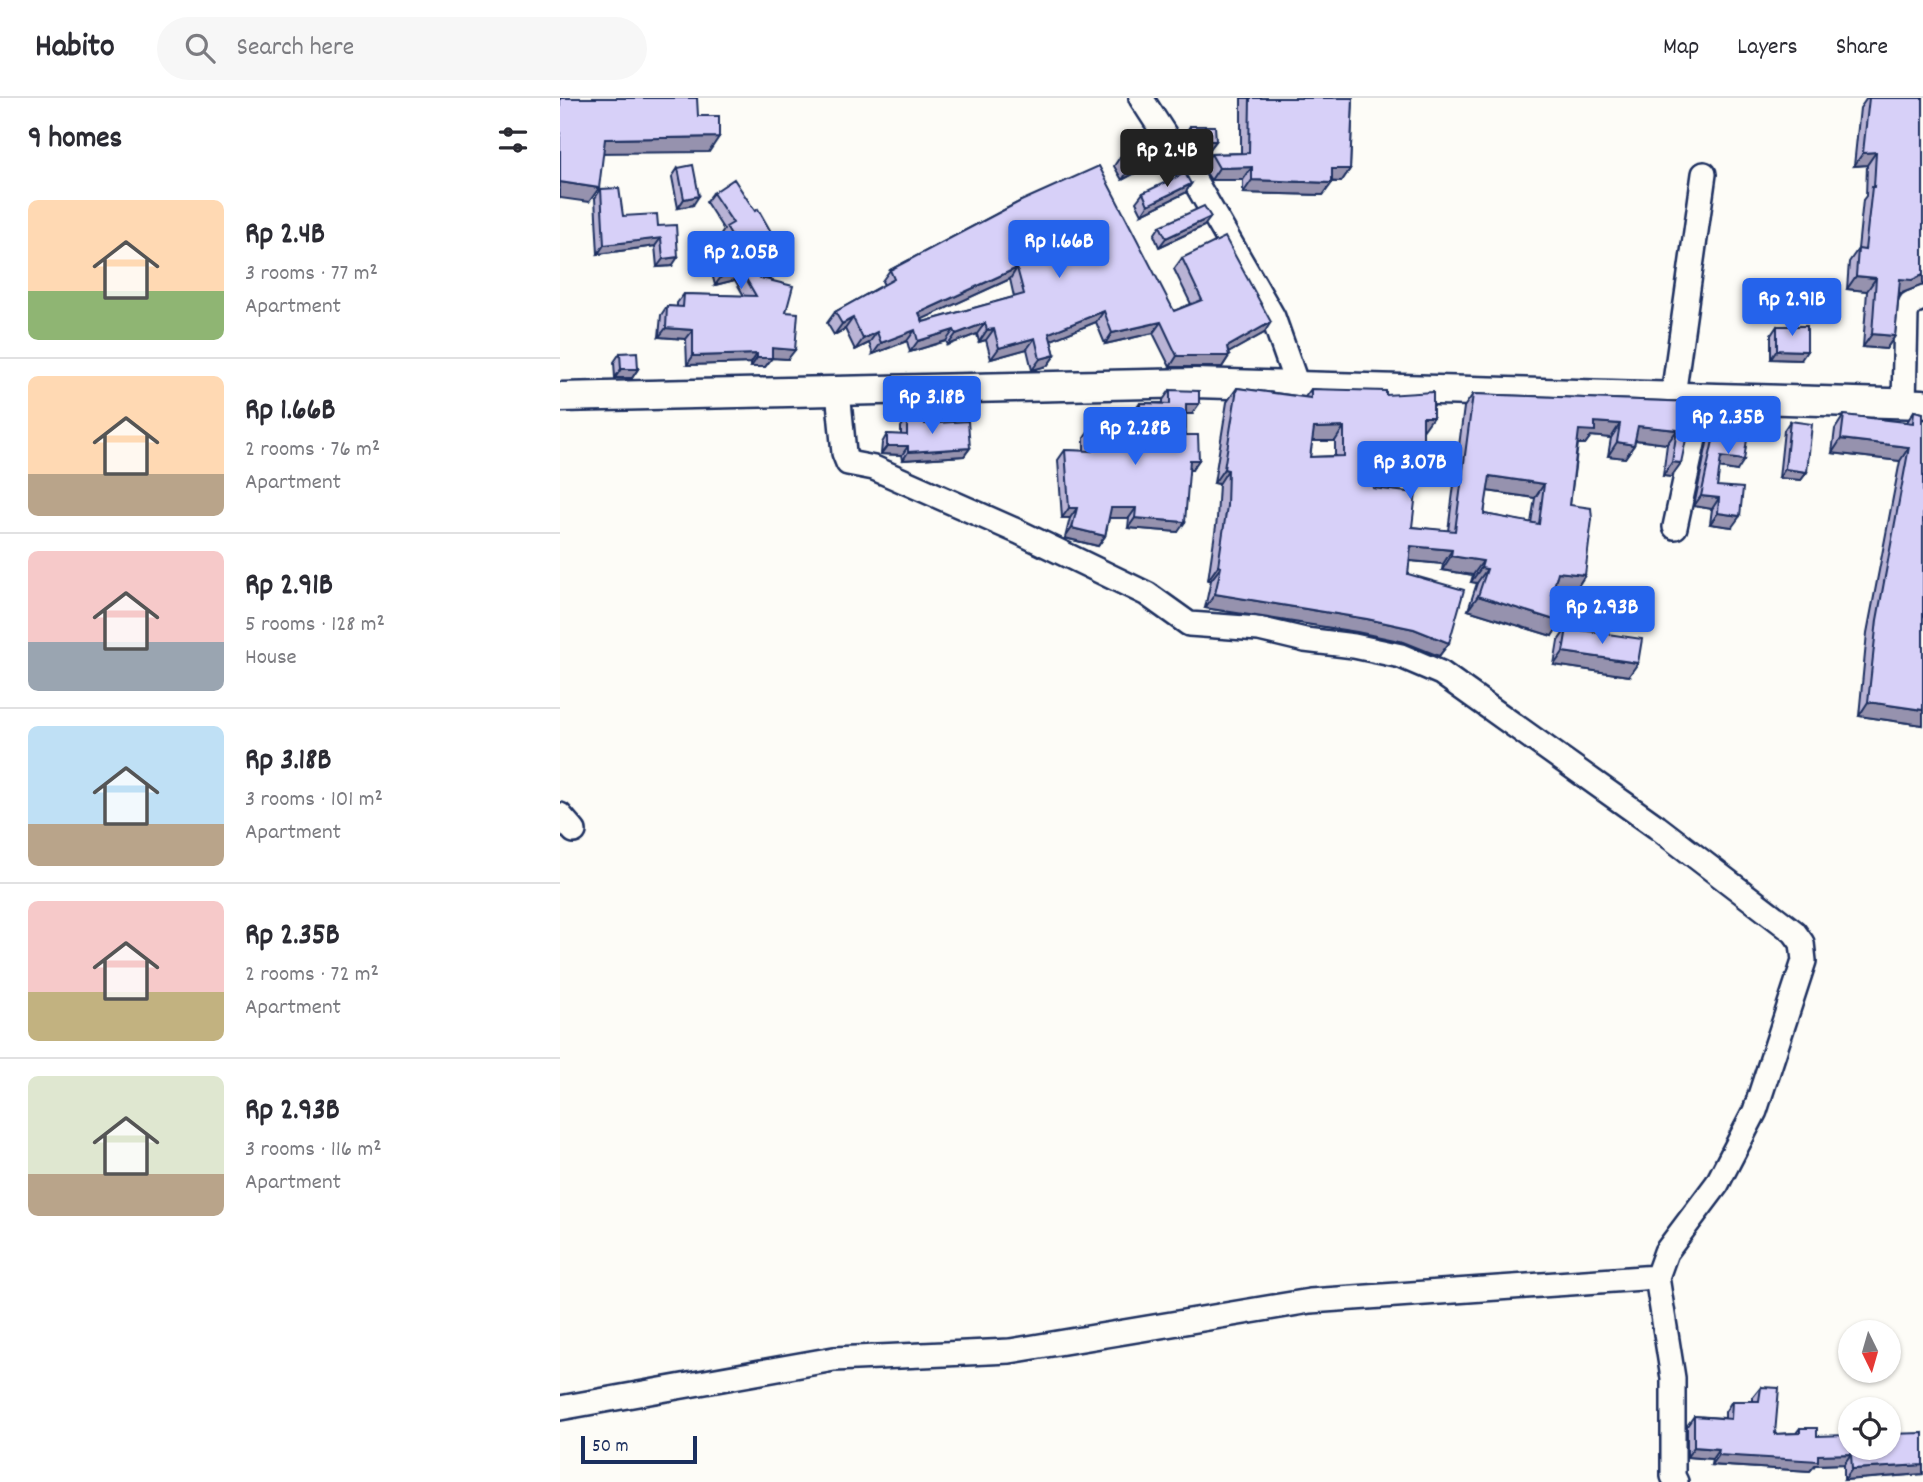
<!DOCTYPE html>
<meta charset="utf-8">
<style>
:root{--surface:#fff;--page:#f7f7f7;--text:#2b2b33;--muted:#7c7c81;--line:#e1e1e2;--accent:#2563eb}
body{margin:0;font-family:Dekko,sans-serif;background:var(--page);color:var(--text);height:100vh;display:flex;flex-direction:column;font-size:26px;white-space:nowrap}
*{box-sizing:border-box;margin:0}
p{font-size:23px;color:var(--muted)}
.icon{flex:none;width:38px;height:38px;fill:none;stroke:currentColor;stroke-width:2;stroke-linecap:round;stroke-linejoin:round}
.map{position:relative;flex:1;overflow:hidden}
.side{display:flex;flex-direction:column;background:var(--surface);width:560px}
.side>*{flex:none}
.needle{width:46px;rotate:175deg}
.fabs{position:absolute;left:1278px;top:1222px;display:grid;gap:14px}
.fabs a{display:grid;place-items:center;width:63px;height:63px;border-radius:50%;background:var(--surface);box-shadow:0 2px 5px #0004;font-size:35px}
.scale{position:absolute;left:21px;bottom:18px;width:116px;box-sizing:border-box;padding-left:7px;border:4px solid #1b2f5e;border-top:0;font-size:19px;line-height:24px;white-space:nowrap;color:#1b2f5e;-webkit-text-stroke:5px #fdfcf7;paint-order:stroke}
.price{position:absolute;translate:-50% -60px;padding:0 16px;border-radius:7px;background:var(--accent);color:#fff;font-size:23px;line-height:46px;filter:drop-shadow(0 2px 4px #0008)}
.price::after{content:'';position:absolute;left:50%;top:42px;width:21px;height:16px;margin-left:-10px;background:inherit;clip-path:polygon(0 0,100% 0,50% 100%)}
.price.on{background:#222;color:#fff}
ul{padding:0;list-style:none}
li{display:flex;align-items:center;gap:21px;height:175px;padding:0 28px}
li+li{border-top:2px solid var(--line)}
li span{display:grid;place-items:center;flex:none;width:196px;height:140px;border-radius:10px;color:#555}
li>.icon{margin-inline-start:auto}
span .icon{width:84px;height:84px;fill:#fffc;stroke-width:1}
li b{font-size:30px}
h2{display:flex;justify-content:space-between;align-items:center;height:84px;padding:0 28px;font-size:30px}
header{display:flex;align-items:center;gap:42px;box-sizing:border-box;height:98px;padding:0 35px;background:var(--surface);border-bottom:2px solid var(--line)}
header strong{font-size:33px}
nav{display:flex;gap:38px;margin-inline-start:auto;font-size:24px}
.search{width:490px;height:63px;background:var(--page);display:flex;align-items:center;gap:18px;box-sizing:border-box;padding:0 24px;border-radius:38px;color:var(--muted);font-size:26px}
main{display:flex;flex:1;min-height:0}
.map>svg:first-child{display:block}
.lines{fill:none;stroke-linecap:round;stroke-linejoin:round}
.minor-casing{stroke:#1b2f5e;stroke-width:28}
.major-casing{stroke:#1b2f5e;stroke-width:33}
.minor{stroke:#fdfcf7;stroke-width:23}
.major{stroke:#fdfcf7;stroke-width:28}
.wall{fill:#b9b3d5;stroke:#1b2f5e;stroke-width:2;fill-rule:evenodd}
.shaded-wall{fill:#9692ae;stroke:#1b2f5e;stroke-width:2}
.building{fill:#d7d0f8;stroke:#1b2f5e;stroke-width:2;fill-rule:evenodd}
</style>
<header>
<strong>Habito</strong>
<div class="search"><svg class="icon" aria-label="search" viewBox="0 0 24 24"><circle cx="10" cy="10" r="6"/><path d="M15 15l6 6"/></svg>Search here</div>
<nav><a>Map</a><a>Layers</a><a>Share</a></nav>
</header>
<main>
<section class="side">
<h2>9 homes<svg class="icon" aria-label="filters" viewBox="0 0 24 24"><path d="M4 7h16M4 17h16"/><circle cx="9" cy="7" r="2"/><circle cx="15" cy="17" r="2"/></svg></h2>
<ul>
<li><span style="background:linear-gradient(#ffd9b3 65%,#8fb573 0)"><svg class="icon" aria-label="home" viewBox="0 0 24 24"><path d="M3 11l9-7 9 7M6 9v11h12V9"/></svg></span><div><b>Rp 2.4B</b><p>3 rooms · 77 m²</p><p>Apartment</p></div></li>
<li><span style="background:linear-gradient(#ffd9b3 70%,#b9a48a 0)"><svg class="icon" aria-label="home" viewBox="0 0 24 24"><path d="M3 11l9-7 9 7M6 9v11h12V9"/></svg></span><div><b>Rp 1.66B</b><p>2 rooms · 76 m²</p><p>Apartment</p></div></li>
<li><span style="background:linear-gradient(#f6c9c9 65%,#9aa5b1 0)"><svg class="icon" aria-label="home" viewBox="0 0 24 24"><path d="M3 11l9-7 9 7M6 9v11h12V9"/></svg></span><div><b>Rp 2.91B</b><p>5 rooms · 128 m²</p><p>House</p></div></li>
<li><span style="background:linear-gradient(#bfe0f5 70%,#b9a48a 0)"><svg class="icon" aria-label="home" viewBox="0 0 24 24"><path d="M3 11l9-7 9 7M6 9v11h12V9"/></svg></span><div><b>Rp 3.18B</b><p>3 rooms · 101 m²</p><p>Apartment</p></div></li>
<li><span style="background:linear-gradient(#f6c9c9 65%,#c2b280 0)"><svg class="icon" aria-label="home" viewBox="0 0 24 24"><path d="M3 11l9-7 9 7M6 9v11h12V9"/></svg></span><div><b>Rp 2.35B</b><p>2 rooms · 72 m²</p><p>Apartment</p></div></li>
<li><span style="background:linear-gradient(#dfe7d0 70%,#b9a48a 0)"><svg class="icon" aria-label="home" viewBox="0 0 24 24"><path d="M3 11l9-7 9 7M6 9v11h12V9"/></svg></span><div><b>Rp 2.93B</b><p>3 rooms · 116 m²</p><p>Apartment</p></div></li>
</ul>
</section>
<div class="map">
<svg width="1363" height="1384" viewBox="0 0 1363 1384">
<rect width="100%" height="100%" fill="#fdfcf7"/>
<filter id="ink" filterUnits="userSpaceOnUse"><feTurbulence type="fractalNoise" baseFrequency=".0143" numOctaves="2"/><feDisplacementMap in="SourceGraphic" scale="14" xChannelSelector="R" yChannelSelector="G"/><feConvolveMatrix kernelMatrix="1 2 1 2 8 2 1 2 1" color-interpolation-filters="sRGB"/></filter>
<g filter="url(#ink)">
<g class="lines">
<g class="minor-casing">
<path id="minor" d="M581 0 636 85 713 219 738 290
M278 293 284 355 288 365 314 370 459 434 587 496 629 526 699 531 745 542 794 548 841 558 881 575 1097 729 1234 834 1242 845 1244 863 1195 1013 1157 1086 1106 1154 1097 1179 1113 1280V1378L1116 1384
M1113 298 1144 76
M1344 305 1346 215 1351 205 1363 200
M1115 429 1143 299
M0 717 14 733
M0 1310 274 1261 450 1253 750 1203 1097 1179"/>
</g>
<g class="major-casing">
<path id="major" d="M0 299 635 285 1363 306"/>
</g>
<use href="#minor" class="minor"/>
<use href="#major" class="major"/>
</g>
<path class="wall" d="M681 0H793L790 71 781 84H772L763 97 683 95V82H651L642 69 651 56 681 55Z
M1307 0H1363L1342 195H1339L1335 238 1326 251 1303 249 1307 193 1287 191 1289 164 1298 151 1303 102 1306 98 1307 67 1294 68 1300 10Z
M630 28 656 43 649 52H631L624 40V37Z
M560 59 603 60 562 82 554 68Z
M118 70 133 107 118 110 112 79Z
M631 86 625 95 582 116 576 104 583 95Z
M41 91 63 118 98 128 112 168 97 169 95 148 38 156 35 100Z
M153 95 228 164 222 174 207 182 226 214 228 261 212 260 205 269H191V265L127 267 126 241 99 239 101 217 107 208 117 209V205L124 196 184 198 175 182 155 187 146 153 152 144 162 141 160 138 164 132 146 104Z
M461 103 614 213 631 206 614 171 622 160 704 235 668 255 669 258 662 269H610L593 235 545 246 536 224 491 242 495 257 487 268 472 272 467 251 431 261 426 242 419 244 417 236 388 247 386 243 350 254 347 243 313 256 309 245 295 252 285 231 274 237 267 225 275 214 324 187 322 183 330 172ZM450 181 454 199 363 224 362 221Z
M600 128H644L599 149 594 137Z
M1217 228 1241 262 1211 261V237Z
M60 255 78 271 72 280H55L54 264Z
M677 290 745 299 751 291 826 297 863 333V349L854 362 843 363 834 375H813V390L852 429 888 433 904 309 913 296 1134 304 1111 379 1103 378 1107 346 1075 342 1074 347 1065 360 1048 358 1051 340 1031 338 1025 346H1018L1010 407 1025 477 1016 491 995 488 992 496V538L908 512 917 485 911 484 913 477 882 472 883 466 849 463 848 476 889 545 879 558 844 544 797 534 645 510 651 482H648L657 421 659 386 654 385 667 304ZM752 343H775V358L750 359ZM927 393 975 400 971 425 924 416Z
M610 292 632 316H626V337L632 372H629L618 434 568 430 569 420H549L545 438 538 448 505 440 510 420H502L498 362 505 352 524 353V340L531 330 573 328V315L580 305H603V302Z
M1168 306 1177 373 1159 370 1157 388 1172 429 1150 426 1152 411 1134 408 1151 326 1159 315 1161 316Z
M1354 313 1363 315V627L1299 618 1307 535 1340 363 1272 355 1275 331 1284 317 1347 324Z
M347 320 365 326 410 350 404 358 343 362 342 357 321 356 322 345 327 336 341 337V329Z
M1230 323 1247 374 1241 382 1219 380 1224 332Z
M1007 530 1069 578 994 567 998 543Z
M1201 1289 1215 1336 1236 1335 1240 1330 1257 1338 1287 1342 1290 1349 1363 1335V1376L1284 1382V1366L1255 1367 1250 1373 1151 1367 1152 1361 1127 1359V1328L1134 1318 1165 1320V1314L1172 1303H1193V1299Z"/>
<path class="shaded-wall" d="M159 39 149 54 35 55 45 41Z
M638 43H656L649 52H631Z
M609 51 603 60 562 82 568 73Z
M1316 54 1307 67 1294 68 1303 55Z
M692 69 683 82H651L659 70Z
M772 71H790L781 84 764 83Z
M692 82 772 85 763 97 683 95Z
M0 84 39 90 29 104 0 100Z
M631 86 625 95 582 116 588 107Z
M139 98 133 107 118 110 124 101Z
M651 119 644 128 599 149 606 140Z
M101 140 95 148 38 156 44 147Z
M118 159 112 168 97 169 103 161Z
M228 164 222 174 194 189 201 180Z
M457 170 450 181 352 226 359 215Z
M181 172 175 182 155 187 162 178Z
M1363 177V187L1342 195 1331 194 1340 181Z
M1296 178 1316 180 1307 193 1287 191Z
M544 213 536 224 482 246 489 235Z
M293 220 285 231 274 237 282 226Z
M601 224 593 235 545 246 552 235Z
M711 224 704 235 663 258H669L662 269H610L617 258 667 249Z
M425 225 417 236 388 247 396 236Z
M106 230 133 232 126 241 99 239Z
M434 231 426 242 419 244 427 232Z
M355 232 347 243 313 256 321 245Z
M394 232 386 243 350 254 358 243Z
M317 234 309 245 295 252 303 241Z
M1312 236 1335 238 1326 251 1303 249Z
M475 240 467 251 431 261 439 250Z
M212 250 235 252 228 261 212 260 205 269H191L197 260Z
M1217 252 1247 253 1241 262 1211 261Z
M197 256 191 265 127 267 133 258Z
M495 257 487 268 472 272 480 261Z
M61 271H78L72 280H55Z
M626 306H639L632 316H619Z
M863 319H873L863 333Z
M1035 324 1060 326 1051 340 1031 338 1025 346H1010L1019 332Z
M1078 328 1117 332 1107 346 1068 341Z
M784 329 775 343H745L754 330Z
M1281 341 1349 349 1340 363 1272 355Z
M1057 344 1074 347 1065 360 1048 358Z
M327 348H348L342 357 321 356Z
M844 349H863L854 362 843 363 834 375H803L813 361Z
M410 350 404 358 343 362 348 354Z
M1161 359 1184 362 1177 373 1153 369Z
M630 362H639L632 372H623Z
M1112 364 1121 365 1111 379 1103 378Z
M664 371 668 372 659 386 654 385Z
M1225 371 1247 374 1241 382 1219 380Z
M930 378 984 386 975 400 920 392Z
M1141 398 1159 400 1152 411 1134 408Z
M509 410H517L510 420H502Z
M551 410H576L569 420H544Z
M1158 415 1180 418 1172 429 1150 426Z
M575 420 625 424 618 434 568 430Z
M512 430 545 438 538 448 505 440Z
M851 448 892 452 883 466 841 462Z
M891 458 923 463 913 477 882 472Z
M658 468 661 469 651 482H648Z
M921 470 927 471 917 485 911 484Z
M998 474 1025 477 1016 491 989 488Z
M655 496 807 521 854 531 889 545 879 558 844 544 797 534 645 510Z
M918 498 1001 524 992 538 908 512Z
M1003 554 1078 565 1069 578 994 567Z
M1308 604 1363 612V627L1299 618Z
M1134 1349 1159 1351 1152 1361 1127 1359Z
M1291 1356 1284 1366 1255 1367 1250 1373 1151 1367 1158 1357Z
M1363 1367V1376L1284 1382 1292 1371Z"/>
<path class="building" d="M0 0H137L138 18H159V39L45 41 39 90 0 84Z
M690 0H793L790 71H772V85L692 82V69L659 70 651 56 689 55Z
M1309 0H1363V177L1352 182 1340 181 1335 238 1312 236 1316 180 1296 178 1298 151 1305 152 1312 89H1314L1316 54 1303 55Z
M630 28H655L656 43H638L630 32Z
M601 38 609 51 568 73 560 59Z
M133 67 139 98 124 101 118 70Z
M539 68 614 213 642 202 622 160 665 139 711 224 667 249 669 258H617L601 224 552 235 544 213 489 235 495 257 480 261 475 240 439 250 434 231 427 232 425 225 396 236 394 232 358 243 355 232 321 245 317 234 303 241 293 220 282 226 275 214 334 181 330 172 461 103ZM457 170 464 196 363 224 359 215Z
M625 75 631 86 588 107 583 95Z
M174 81 195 113 198 111 228 164 201 180 233 188 226 214 238 215 235 252 212 250V260H197V256L133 258V232L106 230 107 208 123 209 124 196 196 198 181 172 162 178 152 144 172 139 166 129 173 125 153 95Z
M59 90 63 118 97 116 98 128 116 127 118 159 103 161 101 140 44 147 41 91Z
M644 108 651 119 606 140 600 128Z
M1217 228H1247V253L1217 252Z
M77 254 78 271H61L60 255Z
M677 290 751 300V291L826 293V297L873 294V319H863V349H844L843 361H813V390L856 395 852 429 895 433 913 296 1134 304 1121 365 1112 364 1117 332 1078 328 1074 347 1057 344 1060 326 1035 324V333L1019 332 1010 407 1031 410 1032 421 1025 477 998 474 992 496 1009 501 1001 524 918 498 927 471 921 470 923 463 891 458 892 452 851 448 848 476 904 492 889 545 854 531 807 521 655 496 661 469 658 468 667 408 668 372 664 371ZM784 329V358L750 359 754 330ZM930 378 984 386 979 426 924 416Z
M610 292 639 293V306H626V337H638L639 362H630L625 424 575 420 576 410H551L545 438 512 430 517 410H509L505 352 532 353 531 330 580 328V305L610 306Z
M1168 306 1192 307 1184 362 1161 359 1157 388 1183 390 1180 418 1158 415 1159 400 1141 398 1159 315 1166 317Z
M1354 313 1363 315V612L1308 604 1317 522 1349 349 1281 341 1284 317 1353 325Z
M365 319V326L408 323 410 350 348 354V348H327V336L347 337V320Z
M1230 323 1252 326 1247 374 1225 371Z
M1007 530 1082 541 1078 565 1003 554Z
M1201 1289 1219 1290 1215 1336 1240 1335V1330H1257V1338L1287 1337V1342H1290V1349H1328V1336L1363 1335V1367L1292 1371 1291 1356 1258 1357V1363L1158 1357 1159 1351 1134 1349V1318L1171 1321 1172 1303H1199Z"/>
</g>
</svg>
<div class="fabs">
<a><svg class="needle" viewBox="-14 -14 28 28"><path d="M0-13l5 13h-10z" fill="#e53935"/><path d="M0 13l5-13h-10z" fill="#7c7c81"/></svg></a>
<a><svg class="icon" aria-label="locate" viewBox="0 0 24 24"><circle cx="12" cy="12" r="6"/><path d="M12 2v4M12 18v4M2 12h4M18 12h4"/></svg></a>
</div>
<div class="scale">50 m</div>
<b class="price on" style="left:607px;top:91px">Rp 2.4B</b>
<b class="price" style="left:499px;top:182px">Rp 1.66B</b>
<b class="price" style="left:181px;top:193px">Rp 2.05B</b>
<b class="price" style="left:1232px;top:240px">Rp 2.91B</b>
<b class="price" style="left:372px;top:338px">Rp 3.18B</b>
<b class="price" style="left:1168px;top:358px">Rp 2.35B</b>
<b class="price" style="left:575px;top:369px">Rp 2.28B</b>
<b class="price" style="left:850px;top:403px">Rp 3.07B</b>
<b class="price" style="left:1042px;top:548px">Rp 2.93B</b>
</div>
</main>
